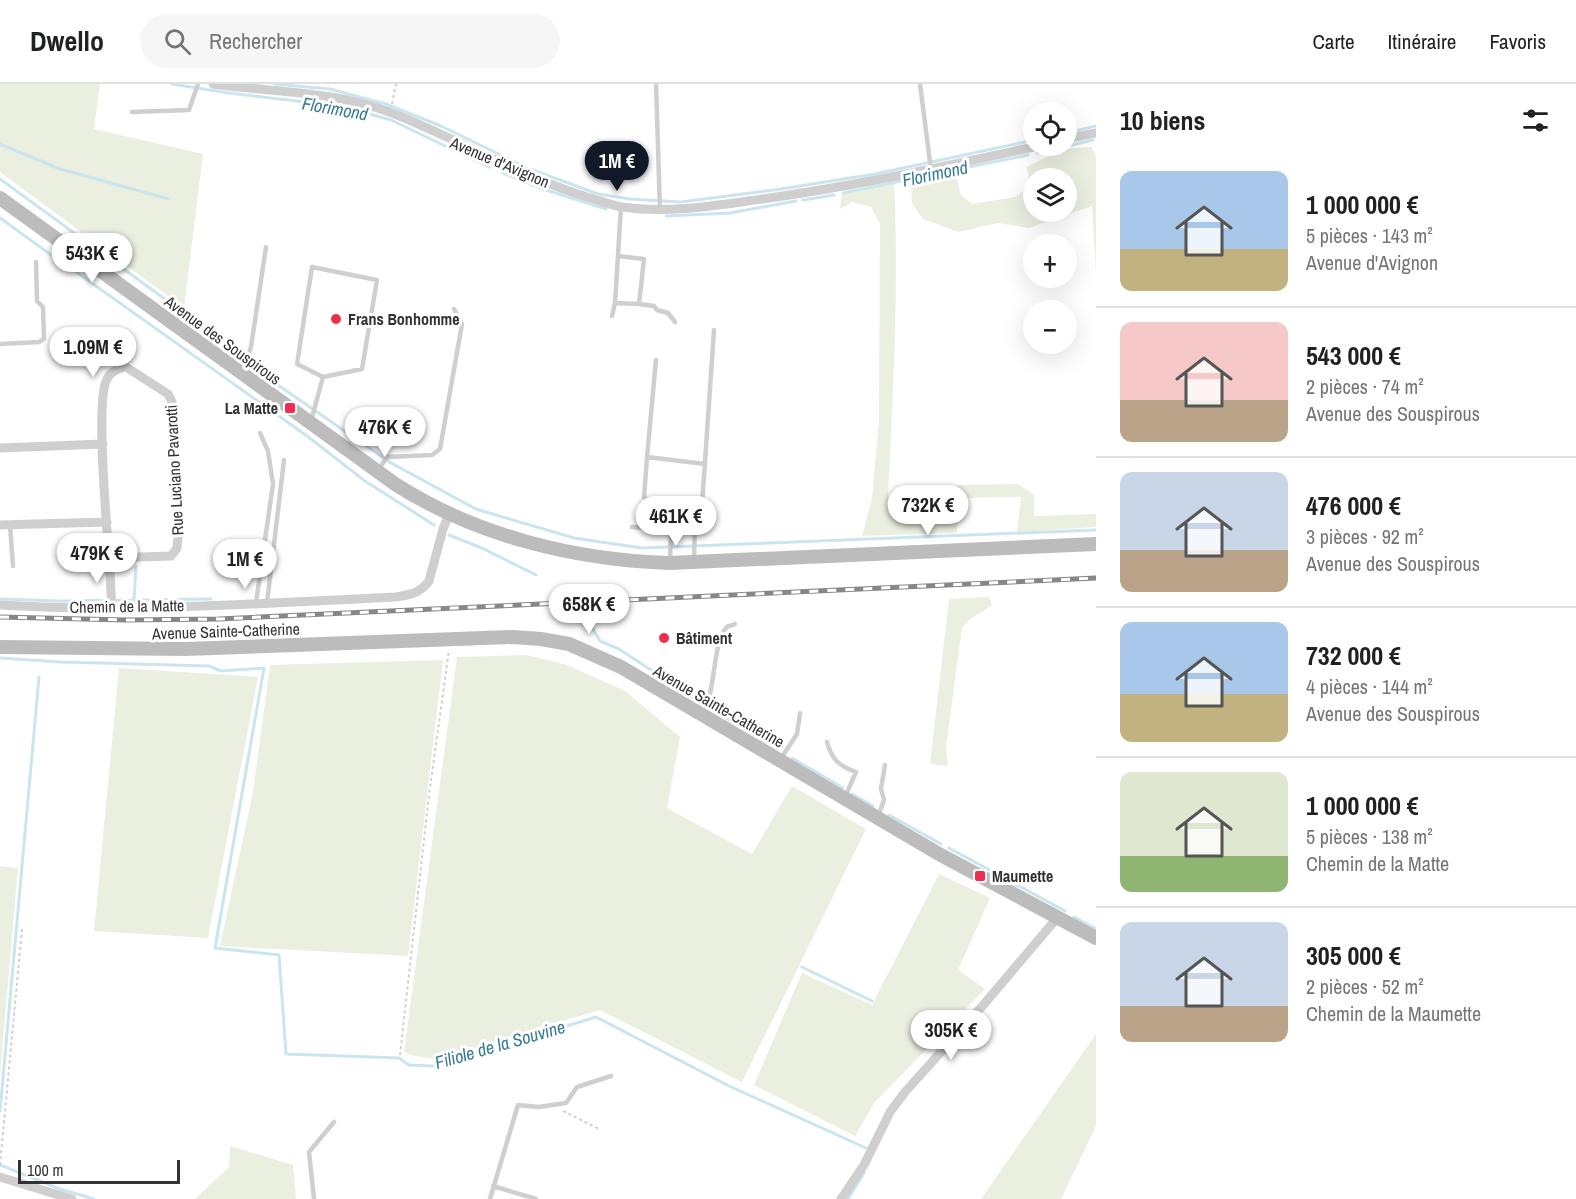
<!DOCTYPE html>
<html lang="fr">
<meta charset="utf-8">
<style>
:root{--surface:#fff;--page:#f6f6f6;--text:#202124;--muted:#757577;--line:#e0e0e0;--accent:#111827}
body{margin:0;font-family:"Archivo Narrow",sans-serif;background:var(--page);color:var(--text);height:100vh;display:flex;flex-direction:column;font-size:22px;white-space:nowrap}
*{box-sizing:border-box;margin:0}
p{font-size:20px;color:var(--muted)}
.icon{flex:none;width:33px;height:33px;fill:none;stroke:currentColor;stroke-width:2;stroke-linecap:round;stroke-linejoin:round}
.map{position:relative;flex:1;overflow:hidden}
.sheet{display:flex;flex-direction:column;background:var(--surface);width:480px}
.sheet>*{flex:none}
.controls{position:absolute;left:1023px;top:18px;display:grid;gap:12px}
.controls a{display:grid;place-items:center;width:54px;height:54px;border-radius:50%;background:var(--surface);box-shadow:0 6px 24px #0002;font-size:30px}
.scale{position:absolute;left:18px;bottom:15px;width:162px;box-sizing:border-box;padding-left:6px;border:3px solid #323232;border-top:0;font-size:16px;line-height:21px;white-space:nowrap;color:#323232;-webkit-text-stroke:4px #fff;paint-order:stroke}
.price{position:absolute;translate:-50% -51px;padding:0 14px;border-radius:21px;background:#fff;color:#222;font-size:20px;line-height:39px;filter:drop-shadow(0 2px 3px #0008)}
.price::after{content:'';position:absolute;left:50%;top:36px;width:18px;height:14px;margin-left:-9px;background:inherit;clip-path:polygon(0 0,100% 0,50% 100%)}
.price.on{background:var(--accent);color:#fff}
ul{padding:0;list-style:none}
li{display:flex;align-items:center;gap:18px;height:150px;padding:0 24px}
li+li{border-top:2px solid var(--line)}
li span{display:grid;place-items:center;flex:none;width:168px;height:120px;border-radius:12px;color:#555}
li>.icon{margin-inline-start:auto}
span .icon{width:72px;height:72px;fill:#fffc;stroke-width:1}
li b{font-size:26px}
h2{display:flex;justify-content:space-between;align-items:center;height:72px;padding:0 24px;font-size:26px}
header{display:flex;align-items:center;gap:36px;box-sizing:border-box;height:84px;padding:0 30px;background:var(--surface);border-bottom:2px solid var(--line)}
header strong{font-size:28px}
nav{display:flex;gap:33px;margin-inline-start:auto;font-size:21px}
.search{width:420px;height:54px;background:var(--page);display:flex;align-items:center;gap:15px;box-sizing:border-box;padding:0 21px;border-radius:33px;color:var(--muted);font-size:22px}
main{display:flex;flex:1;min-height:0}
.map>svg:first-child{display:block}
.green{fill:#eaefe0;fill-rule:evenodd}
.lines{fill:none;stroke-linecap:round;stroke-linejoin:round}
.stream{stroke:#cbe5ef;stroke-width:3}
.path{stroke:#cfcfcf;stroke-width:2;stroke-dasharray:3 3;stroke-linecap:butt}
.service{stroke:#cfcfcf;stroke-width:4.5}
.minor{stroke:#cfcfcf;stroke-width:9}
.secondary{stroke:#bcbcbc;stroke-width:14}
.rail-casing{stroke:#878787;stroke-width:5}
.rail{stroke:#fff;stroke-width:3;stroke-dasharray:9;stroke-linecap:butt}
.poi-dot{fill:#f02c4f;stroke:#fff;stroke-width:2}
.labels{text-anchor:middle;stroke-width:6;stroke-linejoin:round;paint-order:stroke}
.street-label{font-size:16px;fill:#323232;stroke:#fff}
.poi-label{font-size:16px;font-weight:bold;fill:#323232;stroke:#fff;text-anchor:start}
.water-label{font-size:18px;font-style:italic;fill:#377a94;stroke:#fff}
</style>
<header>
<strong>Dwello</strong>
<div class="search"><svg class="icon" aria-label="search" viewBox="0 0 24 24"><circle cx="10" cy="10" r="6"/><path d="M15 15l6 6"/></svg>Rechercher</div>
<nav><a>Carte</a><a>Itinéraire</a><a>Favoris</a></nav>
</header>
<main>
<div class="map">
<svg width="1096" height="1115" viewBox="0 0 1096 1115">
<rect width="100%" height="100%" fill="#fff"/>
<path class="green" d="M0 0H100L94 45 203 70 184 224 0 88Z
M1091 63 1096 72V189L1092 122 1029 144 998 139 958 148 923 135 912 119 911 97 955 88 961 111 972 120 1015 113 1030 102 1027 83 1062 65ZM1034 94H1066V128H1034Z
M894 100C899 204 893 308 888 412L896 424 940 432 948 408 959 401 1018 400 1034 411V432L1096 430V443L1017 448 1021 413 959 414 957 449 862 452 872 415 879 337 880 140 871 123 852 118 840 125 842 110Z
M989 513 992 521C982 529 969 533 962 544L946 663 948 682 930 680 949 515Z
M527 571 567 581 625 607 680 653 667 724 752 770 792 702 866 745 742 998 600 926 436 975 414 972 404 968 457 573Z
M443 576 408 872 220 862 253 708 270 581Z
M119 584 258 593 208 854 94 847Z
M0 782 18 784 0 991Z
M939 790 990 814 958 886 985 905 874 1019 855 1052 754 1001 802 889 872 921Z
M1096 950V1042L1061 1115H981Z
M230 1062 293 1081 296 1115H195L229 1083Z"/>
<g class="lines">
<path class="stream" d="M172 0 229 9 322 20 359 27 391 36 489 83
M274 0 330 5 386 20 441 42 527 84 598 110 630 115 681 118 781 105 875 90 1034 56
M1066 49 1096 42
M0 60 60 85 169 115
M1037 69 1093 56
M503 89 543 105 606 125
M0 95 206 245 259 288 391 379 476 425 574 454 642 464 1096 446
M843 109 1028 71
M803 116 834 111
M666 132 730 129 796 117
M0 134 58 176
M72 185 307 352 365 397 434 441
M449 451 484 465 536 491
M136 483 134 516 211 515
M0 515 60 517 134 516
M590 540 600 557 619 565 706 622 778 665
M0 574 60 578 209 582 221 587 264 584 215 864 279 871 286 970 399 974 409 981 434 982 596 933 729 1002 866 1064
M792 674 843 704
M852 710 873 722
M889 731 941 760
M949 764 1065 827
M1074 833 1096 845
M802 883 872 917
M0 1027 39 593
M0 1081 60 1105 94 1115
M848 1115 864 1089"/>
<path class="path" d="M392 20 396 0
M400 971 429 711 449 566
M563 1027 599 1045
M0 1081 22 845"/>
<path class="service" d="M656 0 660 126
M920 0 931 86
M132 28 189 26 198 0
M618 172 644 175 639 220 615 219 621 123
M639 220 654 222 657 226 668 229 675 238
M612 232 615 219
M0 260 39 258 44 255 43 223 37 217 36 178
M94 263 124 282
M656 276 647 373 705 380
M243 288 251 263 266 163
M311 337 323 293 297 280 312 183 377 196 362 285 323 293
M647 373 644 414 702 421
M379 385 387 373 432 371 440 365 462 240 454 225
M10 441 13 482
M632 443 671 446 670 476
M694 476 695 437 702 421 714 246
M256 519 273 400 268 367 260 349
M267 519 284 376
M704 629C715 610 713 555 727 543 728 542 734 541 735 540
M827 658C832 676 839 682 856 688L845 713
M780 676 797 650 800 629
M878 733 884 716 881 705 885 681
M493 1102 536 1115
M314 1115 309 1068 334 1038
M490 1115 518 1021 539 1023 566 1019 577 1003 611 992"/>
<path class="minor" d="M213 0C271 8 336 7 392 29 458 55 519 92 587 113 599 116 610 121 622 123 664 129 707 123 748 117 846 104 942 83 1038 62
M1066 55 1096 49
M126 283 168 310 172 318 178 452 177 464 171 472 109 474C107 443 95 316 107 295 111 287 118 285 126 283Z
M0 364 103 360
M0 441 107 438
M109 474 112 524
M0 521C132 529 264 519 396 513 410 511 420 509 429 497L443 445 449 430
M0 1093 72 1115
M841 1115 864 1081 890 1028 905 1008 985 919 1057 834"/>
<path class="secondary" d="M0 114 395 400C476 452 575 476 670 479L1096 460
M0 563 185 565 513 553 541 555 569 560 621 583 939 770 1096 854"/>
<g class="rail-casing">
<path id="rail" d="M0 533 126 536 219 535 1096 494"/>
</g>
<use href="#rail" class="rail"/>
</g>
<g class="poi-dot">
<circle cx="336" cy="235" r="6"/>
<rect x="284" y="318" width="12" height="12" rx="3"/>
<circle cx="664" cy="554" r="6"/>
<rect x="974" y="786" width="12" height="12" rx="3"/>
</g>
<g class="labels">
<g class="street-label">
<text transform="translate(500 78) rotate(23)" y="6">Avenue d'Avignon</text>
<text transform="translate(223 256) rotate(36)" y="6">Avenue des Souspirous</text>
<text transform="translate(174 386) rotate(-93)" y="6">Rue Luciano Pavarotti</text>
<text transform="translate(127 522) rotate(-1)" y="6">Chemin de la Matte</text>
<text transform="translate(226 547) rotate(-2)" y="6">Avenue Sainte-Catherine</text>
<text transform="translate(719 622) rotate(30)" y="6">Avenue Sainte-Catherine</text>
</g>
<g class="poi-label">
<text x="348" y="241">Frans Bonhomme</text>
<text x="278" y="330" text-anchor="end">La Matte</text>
<text x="676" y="560">Bâtiment</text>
<text x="992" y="798">Maumette</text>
</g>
<g class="water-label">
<text transform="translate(335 25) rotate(10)" y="6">Florimond</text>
<text transform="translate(935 90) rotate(-12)" y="6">Florimond</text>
<text transform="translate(500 961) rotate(-16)" y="6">Filiole de la Souvine</text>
</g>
</g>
</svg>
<div class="controls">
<a><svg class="icon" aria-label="locate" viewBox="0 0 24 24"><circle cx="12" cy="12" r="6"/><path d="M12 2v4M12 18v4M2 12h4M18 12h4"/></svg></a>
<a><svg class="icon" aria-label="layers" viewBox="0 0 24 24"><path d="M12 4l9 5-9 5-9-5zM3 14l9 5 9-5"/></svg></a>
<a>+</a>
<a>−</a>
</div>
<div class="scale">100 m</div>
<b class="price on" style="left:617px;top:108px">1M €</b>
<b class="price" style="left:92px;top:200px">543K €</b>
<b class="price" style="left:93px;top:294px">1.09M €</b>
<b class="price" style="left:385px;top:374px">476K €</b>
<b class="price" style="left:928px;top:452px">732K €</b>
<b class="price" style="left:676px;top:463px">461K €</b>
<b class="price" style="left:97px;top:500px">479K €</b>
<b class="price" style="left:245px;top:506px">1M €</b>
<b class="price" style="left:589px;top:551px">658K €</b>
<b class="price" style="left:951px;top:977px">305K €</b>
</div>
<section class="sheet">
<h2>10 biens<svg class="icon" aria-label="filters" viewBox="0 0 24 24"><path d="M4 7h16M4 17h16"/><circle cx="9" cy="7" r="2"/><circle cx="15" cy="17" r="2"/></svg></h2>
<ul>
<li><span style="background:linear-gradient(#a9c7e8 65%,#c2b280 0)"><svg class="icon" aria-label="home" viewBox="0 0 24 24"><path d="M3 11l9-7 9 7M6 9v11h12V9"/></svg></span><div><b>1 000 000 €</b><p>5 pièces · 143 m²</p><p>Avenue d'Avignon</p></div></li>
<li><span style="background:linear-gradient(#f6c9c9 65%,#b9a48a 0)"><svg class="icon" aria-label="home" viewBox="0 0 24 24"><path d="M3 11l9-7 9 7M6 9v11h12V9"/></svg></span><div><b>543 000 €</b><p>2 pièces · 74 m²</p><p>Avenue des Souspirous</p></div></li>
<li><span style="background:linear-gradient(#c9d6e8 65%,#b9a48a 0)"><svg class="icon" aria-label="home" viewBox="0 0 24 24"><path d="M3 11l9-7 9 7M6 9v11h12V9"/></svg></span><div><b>476 000 €</b><p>3 pièces · 92 m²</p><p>Avenue des Souspirous</p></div></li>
<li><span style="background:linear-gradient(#a9c7e8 60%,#c2b280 0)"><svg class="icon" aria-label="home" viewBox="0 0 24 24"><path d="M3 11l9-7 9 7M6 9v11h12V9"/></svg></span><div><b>732 000 €</b><p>4 pièces · 144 m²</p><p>Avenue des Souspirous</p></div></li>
<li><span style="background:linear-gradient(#dfe7d0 70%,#8fb573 0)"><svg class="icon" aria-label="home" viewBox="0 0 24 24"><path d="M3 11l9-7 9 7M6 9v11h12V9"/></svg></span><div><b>1 000 000 €</b><p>5 pièces · 138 m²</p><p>Chemin de la Matte</p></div></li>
<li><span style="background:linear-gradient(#c9d6e8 70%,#b9a48a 0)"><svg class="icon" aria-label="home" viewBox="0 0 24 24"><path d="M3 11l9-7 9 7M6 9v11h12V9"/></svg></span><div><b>305 000 €</b><p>2 pièces · 52 m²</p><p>Chemin de la Maumette</p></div></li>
</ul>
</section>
</main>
